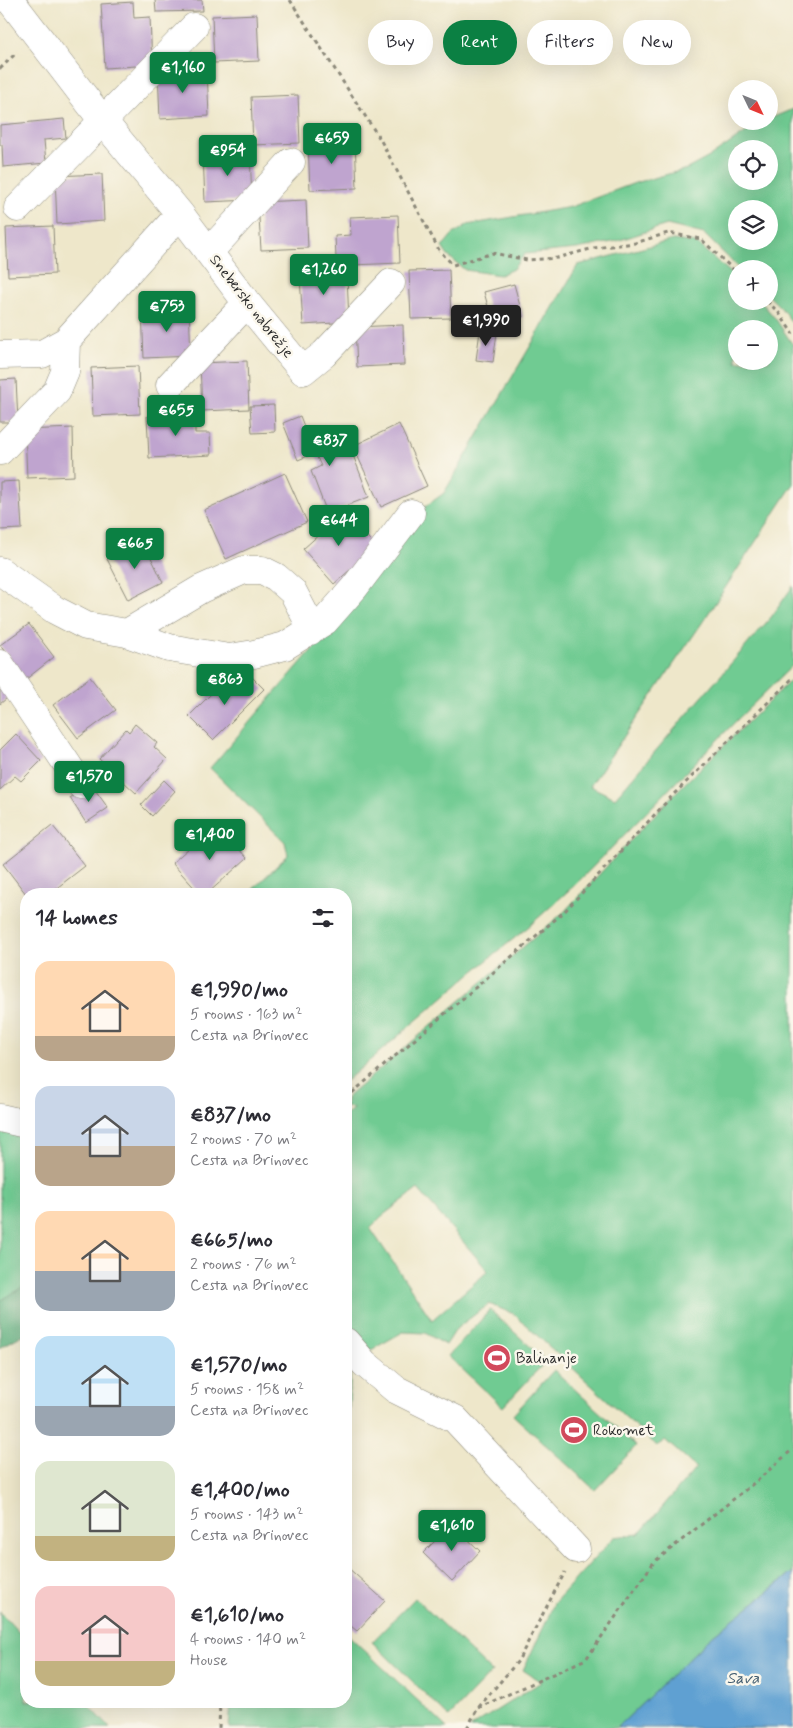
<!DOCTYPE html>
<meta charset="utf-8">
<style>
:root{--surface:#fff;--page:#f7f7f7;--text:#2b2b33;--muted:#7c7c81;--accent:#0b8043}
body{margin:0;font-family:Mynerve,sans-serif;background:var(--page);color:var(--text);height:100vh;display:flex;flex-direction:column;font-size:19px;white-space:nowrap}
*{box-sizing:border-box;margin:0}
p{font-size:16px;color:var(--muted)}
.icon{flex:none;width:28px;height:28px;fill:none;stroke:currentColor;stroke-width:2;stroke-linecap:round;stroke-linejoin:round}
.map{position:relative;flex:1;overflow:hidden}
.side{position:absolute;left:20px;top:888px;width:332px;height:820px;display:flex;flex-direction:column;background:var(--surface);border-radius:20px;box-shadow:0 5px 20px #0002}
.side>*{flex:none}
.hud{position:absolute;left:368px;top:20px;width:350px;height:45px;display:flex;gap:10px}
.needle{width:32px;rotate:133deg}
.tools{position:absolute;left:728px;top:80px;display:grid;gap:10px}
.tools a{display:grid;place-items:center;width:50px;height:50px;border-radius:50%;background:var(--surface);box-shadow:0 5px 20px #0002;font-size:25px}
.price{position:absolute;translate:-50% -42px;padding:0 11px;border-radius:5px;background:var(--accent);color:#fff;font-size:16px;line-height:32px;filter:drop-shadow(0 1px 2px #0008)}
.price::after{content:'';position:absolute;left:50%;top:30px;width:15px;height:11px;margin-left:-8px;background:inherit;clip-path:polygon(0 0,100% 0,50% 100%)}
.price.current{background:#222;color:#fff}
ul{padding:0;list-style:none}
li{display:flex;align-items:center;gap:15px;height:125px;padding:0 15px}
li span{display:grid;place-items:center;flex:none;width:140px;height:100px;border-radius:15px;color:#555}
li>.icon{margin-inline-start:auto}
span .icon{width:60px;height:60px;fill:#fffc;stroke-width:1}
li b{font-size:21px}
h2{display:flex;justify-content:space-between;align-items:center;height:60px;padding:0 15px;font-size:21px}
.tag{padding:0 18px;border-radius:22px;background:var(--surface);box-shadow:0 5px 20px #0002;font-size:18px;line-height:45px}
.tag.current{background:var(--accent);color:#fff}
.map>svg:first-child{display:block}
.green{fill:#70cb92;stroke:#4e7b5e;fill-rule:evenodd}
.forest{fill:#5caf7c;stroke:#446d54}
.water{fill:#5ea0d2;stroke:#44667e}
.building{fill:#bfa4cf}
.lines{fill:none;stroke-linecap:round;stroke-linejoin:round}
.minor-casing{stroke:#8c897a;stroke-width:29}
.path{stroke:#8c897a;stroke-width:3;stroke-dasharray:4 4;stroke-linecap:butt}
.minor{stroke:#fff;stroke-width:28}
.labels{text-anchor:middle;stroke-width:5;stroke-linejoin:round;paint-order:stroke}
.street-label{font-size:15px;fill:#2b2b2b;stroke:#fbf7ec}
.poi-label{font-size:15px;fill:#2b2b2b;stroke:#fbf7ec;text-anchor:start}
.water-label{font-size:16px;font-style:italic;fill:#3f5a6e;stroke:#fbf7ec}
</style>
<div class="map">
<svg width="793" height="1728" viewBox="0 0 793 1728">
<rect width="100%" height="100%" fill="#fbf7ec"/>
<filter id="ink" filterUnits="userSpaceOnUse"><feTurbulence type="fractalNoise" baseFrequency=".02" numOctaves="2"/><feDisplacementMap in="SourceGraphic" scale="10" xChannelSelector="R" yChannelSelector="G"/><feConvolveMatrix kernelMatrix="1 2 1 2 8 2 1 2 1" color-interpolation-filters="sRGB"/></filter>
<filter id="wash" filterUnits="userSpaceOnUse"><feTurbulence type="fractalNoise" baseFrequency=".0096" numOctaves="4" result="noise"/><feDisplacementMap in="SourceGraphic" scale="20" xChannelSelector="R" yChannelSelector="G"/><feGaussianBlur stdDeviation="1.12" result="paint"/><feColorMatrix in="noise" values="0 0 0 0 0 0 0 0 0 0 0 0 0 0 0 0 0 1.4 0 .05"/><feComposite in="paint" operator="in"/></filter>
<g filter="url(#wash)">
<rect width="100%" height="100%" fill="#eee7ca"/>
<path class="green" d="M793 109V324L782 309 769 296V269H740L704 234 667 225 617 241 577 249 525 254 513 269 500 275 465 270 448 256 442 247 452 235 467 225 571 207 635 183 687 169 711 156 755 126 764 121H769V119ZM736 149H769V181H736ZM736 209H769V241H736Z
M673 240 696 243 736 277V301H760L775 318 793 345V485L704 620 590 786 615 798 772 616 793 586V665L739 718 578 882 527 928 469 975 346 1081V894H248L288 855 285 842 210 768 349 607 422 509 444 493 578 265ZM736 329H769V361H736Z
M793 678V1572L712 1636 617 1728H469L541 1682 523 1670 547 1620 554 1603 614 1537 639 1534 696 1468 665 1440 657 1446 514 1314 489 1304 457 1328 446 1345 425 1333 403 1332 371 1350 346 1322V1115L354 1108 346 1107V1098L564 912 673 795ZM418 1189 488 1271 432 1320 370 1228 382 1216Z
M0 1125 26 1131V1339L8 1319 0 1327Z
M490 1310 546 1361 503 1407 448 1356Z
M346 1357 351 1362 348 1434 350 1486 346 1494Z
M554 1370 636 1446 595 1490 513 1415Z
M415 1598 492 1672 449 1717 372 1642Z
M0 1612 26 1640V1701H85L110 1728H1L0 1726Z
M346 1633 447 1728H229L231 1701H346Z"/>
<path class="forest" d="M26 1285V1333L3 1346 0 1349V1301Z"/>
<path class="water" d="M793 1572V1728H617L712 1636Z"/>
<g id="blocks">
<path class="building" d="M155 0H202L203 11 156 12Z
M133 2 134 18 150 17 152 65 105 68 101 4Z
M257 14 259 61 214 63 212 16Z
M207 69 209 116 160 119 158 71Z
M298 95 300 143 253 145 251 97Z
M64 119 66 138 44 140 46 163 3 167 2 145H0V125Z
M355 140 357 188 310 190 308 142Z
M250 152 252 200 205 202 203 154Z
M102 174 104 221 57 224 55 176Z
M306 200 308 248 261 250 258 202Z
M398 215 400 263 353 265 352 257 336 258 335 236 351 235 350 217Z
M53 226 55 274 8 276 6 228Z
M336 264V276L347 275 349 322 303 325 300 277H310L309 265Z
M449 270 451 318 411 319 409 271Z
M514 284 523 317 493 325 484 292Z
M189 308 191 356 144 358 142 310Z
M403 325 404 365 357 367 355 327Z
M480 331 497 333 493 362 476 360Z
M247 361 249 409 202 411 200 363Z
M138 366 140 414 93 416 91 368Z
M16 379 18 422H0V380Z
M274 405 275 432 252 433 250 406Z
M195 414V433H210L211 455 149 458 147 416Z
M300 416 312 447 345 434 369 497 327 513 311 471 321 466 315 453 298 460 283 423Z
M399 424 427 486 381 507 353 446Z
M73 428 74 476 27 478 25 430Z
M285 473 307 522 226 559 204 510Z
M19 481 22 529 0 530V482Z
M343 509 376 547 334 584 303 549 322 532 320 530Z
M143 541 163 582 128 600 107 559Z
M29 624 54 657 25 680 0 645Z
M248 673 264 689 213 740 189 716 220 685 229 694Z
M90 677 116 710 78 738 53 705Z
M0 678 13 693 0 704Z
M135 724 157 743 154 747 167 759 136 793 99 759 126 729 129 732Z
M16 734 41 761 21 781 15 776 0 790V750Z
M164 780 175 791 152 816 141 805Z
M91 784 108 808 86 823 70 798Z
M216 824 247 858 207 894H200L172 863Z
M52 825 85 866 49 894H26L3 864Z
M452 1524 480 1551 452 1581 423 1553Z
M346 1566 385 1601 357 1631 346 1622Z"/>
</g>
</g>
<g filter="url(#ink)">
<use href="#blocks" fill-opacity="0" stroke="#8c897a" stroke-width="1"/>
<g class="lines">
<g class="minor-casing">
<path id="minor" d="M10 0 103 121 180 214 247 303 303 371 324 354 391 283
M18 208 194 27
M209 252 291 162
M0 355 42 354 66 341 180 214
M170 385 247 303
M0 451 57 391 65 372 66 341
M0 571 55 610 86 626 127 633 169 648 229 658 254 654 285 646 325 621 354 588 411 513
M127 633 201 589 244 570H262L276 577 293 592 306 617 310 631
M0 664 81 785
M0 1118 26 1124
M346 1342 364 1363 395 1389 455 1419 576 1549"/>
</g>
<path class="path" d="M290 0 380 139 439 250 453 265 493 253 527 260 557 258 594 248 635 243 668 233 701 239 736 272
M0 69 17 52
M767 301 779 313 793 334
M346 1098 564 912 673 795 793 678
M478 1708 586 1659 654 1562 759 1479 793 1449
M219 1728 220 1701
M467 1728 478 1708 518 1661 565 1572"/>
<use href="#minor" class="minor"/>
</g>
</g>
<defs>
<g id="stadium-disc" transform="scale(1.4375)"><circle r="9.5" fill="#d1495b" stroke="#fbf7ec"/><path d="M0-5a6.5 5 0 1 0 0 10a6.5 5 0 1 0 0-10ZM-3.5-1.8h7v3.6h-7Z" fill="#fff"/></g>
</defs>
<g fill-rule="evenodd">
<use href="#stadium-disc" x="497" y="1358"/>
<use href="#stadium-disc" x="574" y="1430"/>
</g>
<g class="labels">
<g class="street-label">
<text transform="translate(252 306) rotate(52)" y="5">Snebersko nabrežje</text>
</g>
<g class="poi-label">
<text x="516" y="1363">Balinanje</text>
<text x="593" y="1435">Rokomet</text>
</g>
<g class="water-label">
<text x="743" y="1683">Sava</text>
</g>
</g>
</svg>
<div class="tools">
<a><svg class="needle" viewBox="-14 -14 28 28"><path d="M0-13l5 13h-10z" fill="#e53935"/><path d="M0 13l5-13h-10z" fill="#7c7c81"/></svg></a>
<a><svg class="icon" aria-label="locate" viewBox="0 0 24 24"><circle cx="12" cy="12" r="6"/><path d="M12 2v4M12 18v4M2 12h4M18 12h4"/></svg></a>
<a><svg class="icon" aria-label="layers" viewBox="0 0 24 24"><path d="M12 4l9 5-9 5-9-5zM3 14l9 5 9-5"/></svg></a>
<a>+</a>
<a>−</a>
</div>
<b class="price" style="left:183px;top:94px">€1,160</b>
<b class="price" style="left:332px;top:165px">€659</b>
<b class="price" style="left:228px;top:177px">€954</b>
<b class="price" style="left:324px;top:296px">€1,260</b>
<b class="price" style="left:167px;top:333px">€753</b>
<b class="price current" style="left:486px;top:347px">€1,990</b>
<b class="price" style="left:176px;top:437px">€655</b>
<b class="price" style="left:330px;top:467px">€837</b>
<b class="price" style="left:339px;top:547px">€644</b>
<b class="price" style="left:135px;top:570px">€665</b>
<b class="price" style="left:225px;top:706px">€863</b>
<b class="price" style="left:89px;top:803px">€1,570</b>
<b class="price" style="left:210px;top:861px">€1,400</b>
<b class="price" style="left:452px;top:1552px">€1,610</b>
<div class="hud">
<a class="tag">Buy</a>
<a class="tag current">Rent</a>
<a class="tag">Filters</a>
<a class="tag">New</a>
</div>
<section class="side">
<h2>14 homes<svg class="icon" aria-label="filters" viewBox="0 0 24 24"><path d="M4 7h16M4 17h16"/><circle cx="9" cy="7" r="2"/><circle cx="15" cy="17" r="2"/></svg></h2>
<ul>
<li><span style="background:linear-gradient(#ffd9b3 75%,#b9a48a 0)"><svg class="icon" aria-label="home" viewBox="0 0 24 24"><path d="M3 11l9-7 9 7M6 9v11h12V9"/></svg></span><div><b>€1,990/mo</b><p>5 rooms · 163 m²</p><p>Cesta na Brinovec</p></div></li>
<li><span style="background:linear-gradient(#c9d6e8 60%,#b9a48a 0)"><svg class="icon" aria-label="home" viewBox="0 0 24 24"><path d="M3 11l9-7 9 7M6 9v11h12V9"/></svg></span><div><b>€837/mo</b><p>2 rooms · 70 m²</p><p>Cesta na Brinovec</p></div></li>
<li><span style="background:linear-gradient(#ffd9b3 60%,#9aa5b1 0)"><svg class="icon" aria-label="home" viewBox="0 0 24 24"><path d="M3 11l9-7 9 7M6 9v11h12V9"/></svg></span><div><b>€665/mo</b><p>2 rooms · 76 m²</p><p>Cesta na Brinovec</p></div></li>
<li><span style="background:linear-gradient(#bfe0f5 70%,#9aa5b1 0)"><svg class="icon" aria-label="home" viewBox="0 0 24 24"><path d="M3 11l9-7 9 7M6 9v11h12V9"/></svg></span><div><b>€1,570/mo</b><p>5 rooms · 158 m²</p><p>Cesta na Brinovec</p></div></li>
<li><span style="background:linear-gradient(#dfe7d0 75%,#c2b280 0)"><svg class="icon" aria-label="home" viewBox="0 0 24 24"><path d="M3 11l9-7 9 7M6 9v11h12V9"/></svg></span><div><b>€1,400/mo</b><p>5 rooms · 143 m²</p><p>Cesta na Brinovec</p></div></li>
<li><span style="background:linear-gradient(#f6c9c9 75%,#c2b280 0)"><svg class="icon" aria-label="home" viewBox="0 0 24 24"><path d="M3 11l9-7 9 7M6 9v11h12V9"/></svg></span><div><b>€1,610/mo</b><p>4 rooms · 140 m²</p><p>House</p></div></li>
</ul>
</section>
</div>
